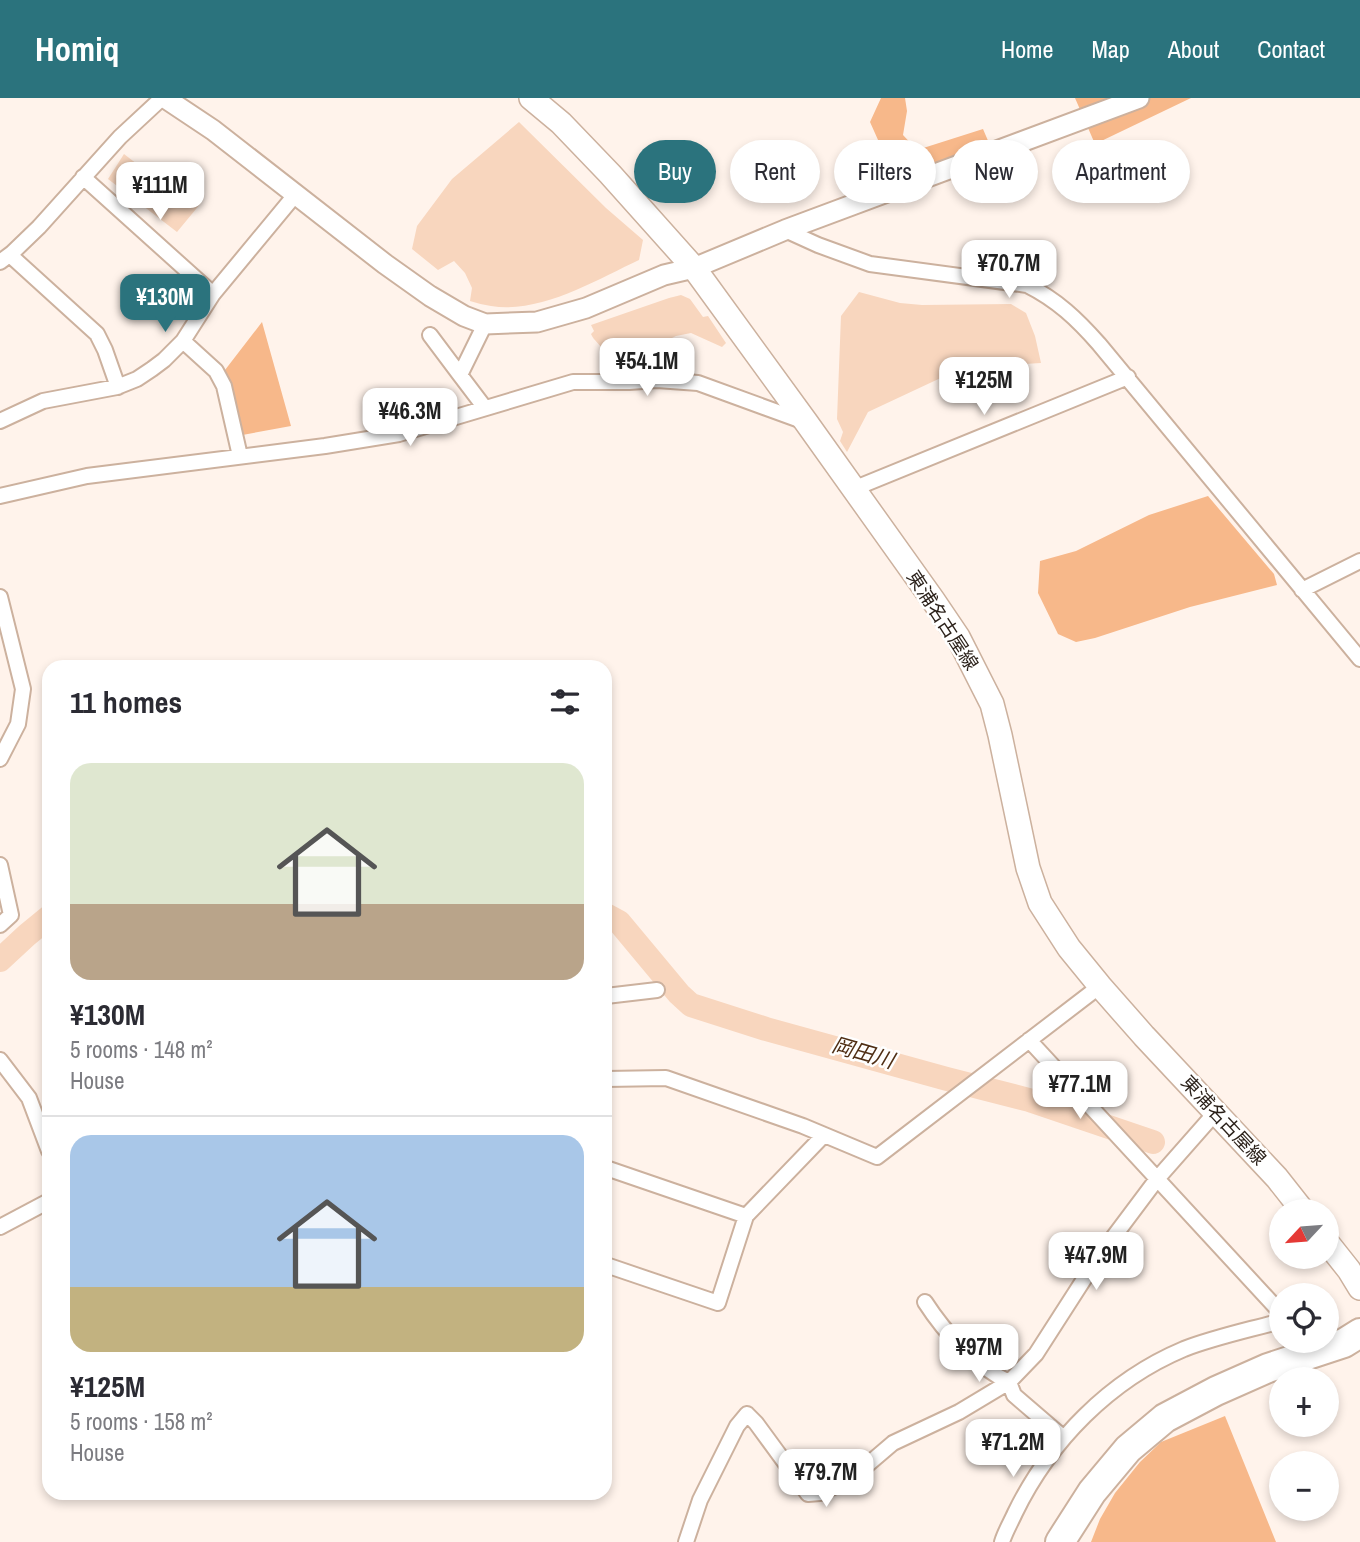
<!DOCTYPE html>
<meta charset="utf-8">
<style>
:root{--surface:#fff;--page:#f7f7f7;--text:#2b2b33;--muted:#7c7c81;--line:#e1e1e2;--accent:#2b737d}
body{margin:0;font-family:"Archivo Narrow","Noto Sans JP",sans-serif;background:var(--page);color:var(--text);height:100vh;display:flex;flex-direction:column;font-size:26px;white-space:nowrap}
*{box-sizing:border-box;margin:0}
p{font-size:23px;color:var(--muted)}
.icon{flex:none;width:38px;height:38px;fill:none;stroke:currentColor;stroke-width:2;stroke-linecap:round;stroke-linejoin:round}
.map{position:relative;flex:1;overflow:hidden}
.sheet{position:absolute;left:42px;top:562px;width:570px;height:840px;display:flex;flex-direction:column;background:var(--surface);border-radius:21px;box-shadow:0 4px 10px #0003}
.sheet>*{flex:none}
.hud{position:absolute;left:634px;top:42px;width:621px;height:63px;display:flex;gap:14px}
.needle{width:46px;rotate:244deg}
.buttons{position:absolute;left:1269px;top:1101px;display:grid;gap:14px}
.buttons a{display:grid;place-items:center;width:70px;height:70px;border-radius:50%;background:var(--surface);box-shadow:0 4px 10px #0003;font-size:35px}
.price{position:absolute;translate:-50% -60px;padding:0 16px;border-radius:14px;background:#fff;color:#222;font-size:23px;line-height:46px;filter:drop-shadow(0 2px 4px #0008)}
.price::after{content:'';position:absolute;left:50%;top:42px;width:21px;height:16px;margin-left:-10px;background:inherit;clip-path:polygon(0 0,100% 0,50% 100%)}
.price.selected{background:var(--accent);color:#fff}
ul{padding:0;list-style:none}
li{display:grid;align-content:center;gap:14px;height:371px;padding:0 28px}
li+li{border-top:2px solid var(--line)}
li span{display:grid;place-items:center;height:217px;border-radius:21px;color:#555}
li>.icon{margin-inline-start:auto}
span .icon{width:126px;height:126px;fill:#fffc;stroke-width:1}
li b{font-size:30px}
h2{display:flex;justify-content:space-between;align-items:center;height:84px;padding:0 28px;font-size:30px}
.chip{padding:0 24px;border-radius:32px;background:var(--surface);box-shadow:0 4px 10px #0003;font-size:24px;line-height:63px}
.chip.selected{background:var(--accent);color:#fff}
header{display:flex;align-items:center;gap:42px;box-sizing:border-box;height:98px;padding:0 35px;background:var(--accent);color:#fff}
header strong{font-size:33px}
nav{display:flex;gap:38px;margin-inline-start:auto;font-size:24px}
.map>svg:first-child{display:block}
.green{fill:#f7b88a}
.water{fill:#f8d6be}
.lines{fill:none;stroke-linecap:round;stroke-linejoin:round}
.river{stroke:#f8d6be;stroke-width:24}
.minor-casing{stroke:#ccb19e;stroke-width:18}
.tertiary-casing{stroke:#ccb19e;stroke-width:23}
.primary-casing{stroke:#ccb19e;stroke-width:26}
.motorway-casing{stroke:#ccb19e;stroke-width:32}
.minor{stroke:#fff;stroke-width:14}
.tertiary{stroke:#fff;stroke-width:19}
.primary{stroke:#fff;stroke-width:23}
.motorway{stroke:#fff;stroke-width:28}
.labels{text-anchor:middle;stroke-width:5;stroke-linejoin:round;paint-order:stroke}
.street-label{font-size:19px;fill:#291f18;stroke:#fff}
.water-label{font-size:21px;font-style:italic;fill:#502f15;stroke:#fff}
</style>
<header>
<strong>Homiq</strong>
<nav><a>Home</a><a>Map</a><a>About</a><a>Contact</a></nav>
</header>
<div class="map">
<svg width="1360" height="1444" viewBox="0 0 1360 1444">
<rect width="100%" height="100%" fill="#fff3eb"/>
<path class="green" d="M881 0H905L907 13 903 37 917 52 983 31 989 45 895 80 870 24Z
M1075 0H1191L1095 46Z
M262 224 291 328 237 338 230 286 225 272Z
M1208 398 1274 476 1277 487 1190 509 1095 540 1076 544 1058 536 1038 495 1040 463 1076 453 1149 417Z
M1225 1318 1276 1444H1091L1100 1421 1115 1395 1140 1364 1161 1344Z"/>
<path class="water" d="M519 24 606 110 643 142 639 162C596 182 541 216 491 208 484 207 477 205 470 203L472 190 465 175 454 163 438 172 412 151 417 128 452 81Z
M124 56 159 83 165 77 201 105 177 134 108 81Z
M859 194 900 205 922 207 1011 206 1026 215 1035 238 1041 265 962 270 868 314 847 354 840 343 843 334 837 321 841 218Z
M681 197 690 201 703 219 708 218 726 245 722 249 691 235 676 238 642 255 610 250 604 253C600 246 594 243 591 236L594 233 591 227 669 200Z"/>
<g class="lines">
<path class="river" d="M606 817 619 824 679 896 691 907 766 931 947 981 1029 1002 1153 1044
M0 862 27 837 49 819"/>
<g class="minor-casing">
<path id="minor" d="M83 79 213 196
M785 132 818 147 870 166 1027 187C1057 202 1077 221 1099 246L1360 561
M10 157 97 236 105 252 118 289
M0 164 12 155 39 129 120 39 162 0
M430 237 460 277
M183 243 216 273 224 288 240 358
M485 310 460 277 485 226
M0 323 43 303 117 289 137 281 152 271 164 262 183 243 213 196 295 97
M853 391 1128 279
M0 398 87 378 325 348 399 336 573 284H629L657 282 698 285 805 324
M1302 492 1360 463
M0 499 23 591 18 626 0 661
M0 767 11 817 0 827
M606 898 657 892
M1029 942 1281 1215
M0 962 29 1000 49 1053
M606 981 666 980 803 1028 877 1059 1100 888
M606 1070 746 1118
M0 1129 49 1103
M606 1167 718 1205 746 1118 824 1037
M925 1204C945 1235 975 1268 1009 1284L1014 1297 1064 1340
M686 1444 700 1402 737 1328 747 1316 756 1325 808 1396 820 1395 852 1380 893 1345 959 1314 1009 1284 1036 1256 1097 1161 1157 1081 1216 1014
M1002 1444C1005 1434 1011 1424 1015 1415 1050 1343 1110 1282 1184 1251 1215 1239 1249 1232 1281 1223"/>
</g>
<g class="tertiary-casing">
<path id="tertiary" d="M165 0 213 32 385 166 430 198 464 218 485 226 537 224 586 210 664 177 694 170 785 132 1139 0"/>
</g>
<g class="primary-casing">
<path id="primary" d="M531 0 561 25 610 76 694 170 806 324 933 502 958 539 992 606 1000 637 1028 770 1040 805 1069 850 1100 888 1144 938 1277 1080 1303 1113
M1326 1143 1349 1172 1360 1190"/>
</g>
<g class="motorway-casing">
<path id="motorway" d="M1060 1444 1092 1394 1128 1351 1165 1320 1216 1293 1268 1270 1344 1245 1360 1235"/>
</g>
<use href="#minor" class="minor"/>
<use href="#tertiary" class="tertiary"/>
<use href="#primary" class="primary"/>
<use href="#motorway" class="motorway"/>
</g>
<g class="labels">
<g class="street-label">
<text transform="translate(943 522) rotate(57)" y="7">東浦名古屋線</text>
<text transform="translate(1224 1022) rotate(47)" y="7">東浦名古屋線</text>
</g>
<g class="water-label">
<text transform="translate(863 955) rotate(16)" y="7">岡田川</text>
</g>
</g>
</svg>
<div class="buttons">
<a><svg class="needle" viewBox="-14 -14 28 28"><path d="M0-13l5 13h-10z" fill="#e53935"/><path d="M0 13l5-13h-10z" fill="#7c7c81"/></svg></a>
<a><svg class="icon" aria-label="locate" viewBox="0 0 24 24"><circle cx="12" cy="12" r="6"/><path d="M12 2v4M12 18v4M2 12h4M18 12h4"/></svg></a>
<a>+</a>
<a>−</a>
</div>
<b class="price" style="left:160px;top:124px">¥111M</b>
<b class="price" style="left:1009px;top:202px">¥70.7M</b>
<b class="price selected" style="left:165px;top:236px">¥130M</b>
<b class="price" style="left:647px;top:300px">¥54.1M</b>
<b class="price" style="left:984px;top:319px">¥125M</b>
<b class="price" style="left:410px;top:350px">¥46.3M</b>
<b class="price" style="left:1080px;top:1023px">¥77.1M</b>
<b class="price" style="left:1096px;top:1194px">¥47.9M</b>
<b class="price" style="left:979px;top:1286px">¥97M</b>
<b class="price" style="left:1013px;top:1381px">¥71.2M</b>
<b class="price" style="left:826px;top:1411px">¥79.7M</b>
<div class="hud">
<a class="chip selected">Buy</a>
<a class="chip">Rent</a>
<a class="chip">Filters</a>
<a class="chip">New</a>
<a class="chip">Apartment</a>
</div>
<section class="sheet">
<h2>11 homes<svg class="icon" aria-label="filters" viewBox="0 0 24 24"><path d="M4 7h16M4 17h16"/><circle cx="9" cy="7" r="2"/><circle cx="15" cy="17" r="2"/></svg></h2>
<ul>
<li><span style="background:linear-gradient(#dfe7d0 65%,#b9a48a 0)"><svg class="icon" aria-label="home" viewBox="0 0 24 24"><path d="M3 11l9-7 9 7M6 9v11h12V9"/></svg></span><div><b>¥130M</b><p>5 rooms · 148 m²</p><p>House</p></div></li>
<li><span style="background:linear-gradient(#a9c7e8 70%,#c2b280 0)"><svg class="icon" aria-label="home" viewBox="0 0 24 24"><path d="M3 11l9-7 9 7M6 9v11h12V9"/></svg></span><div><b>¥125M</b><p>5 rooms · 158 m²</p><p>House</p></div></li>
</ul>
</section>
</div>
